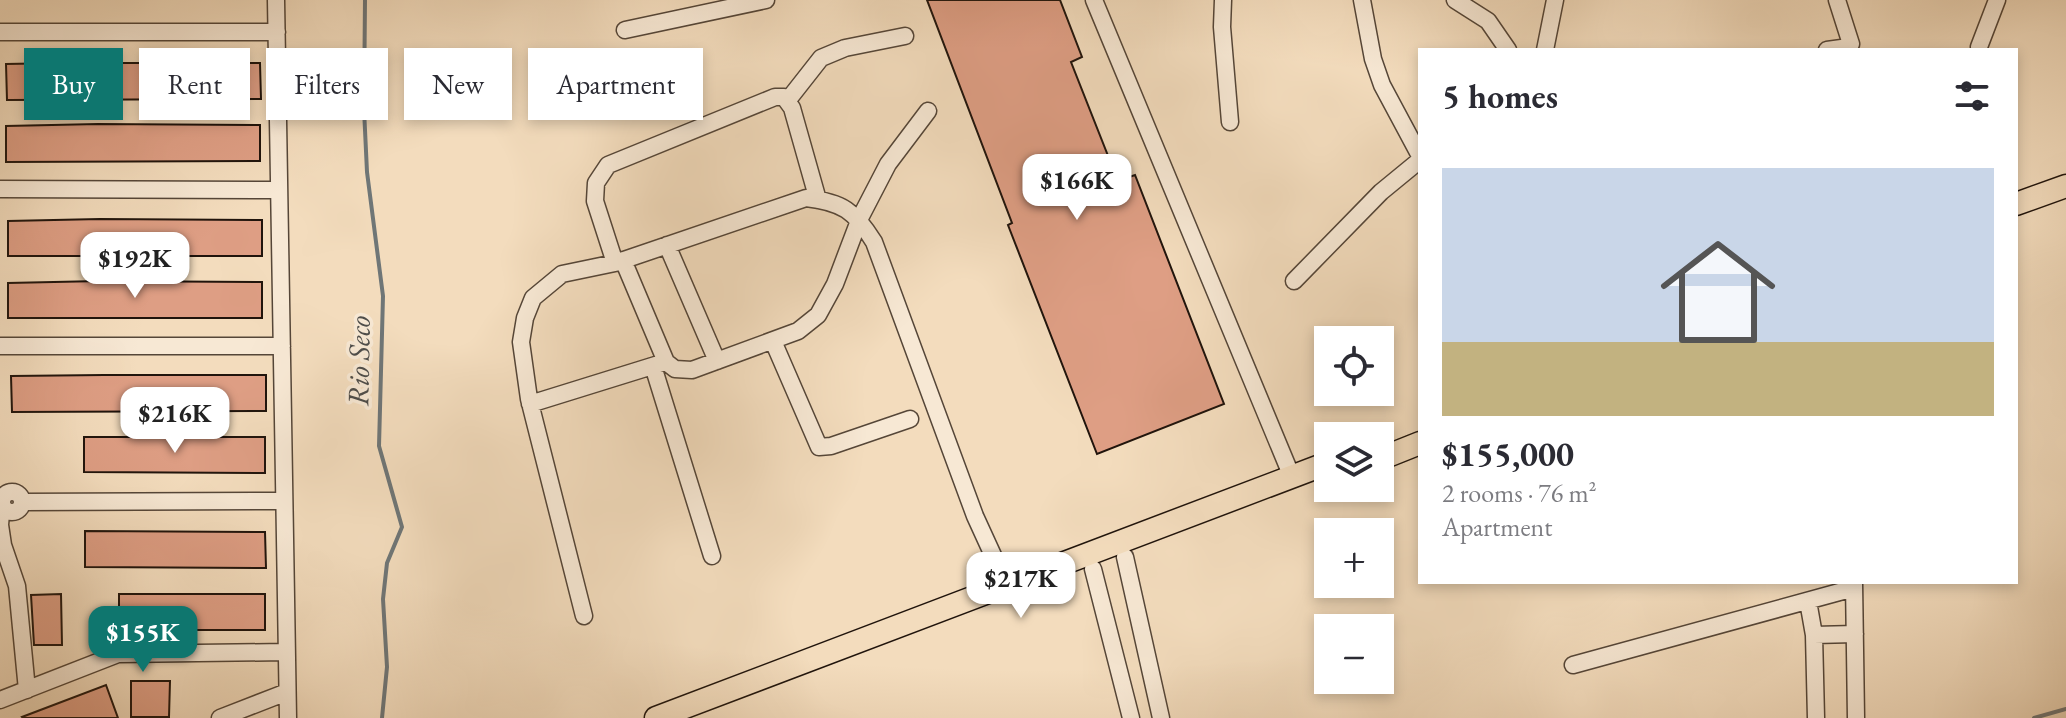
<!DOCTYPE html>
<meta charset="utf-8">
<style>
:root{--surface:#fff;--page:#f2f2f3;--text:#2b2b33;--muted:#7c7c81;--accent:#0f766e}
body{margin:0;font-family:"EB Garamond",serif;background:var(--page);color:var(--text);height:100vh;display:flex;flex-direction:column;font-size:30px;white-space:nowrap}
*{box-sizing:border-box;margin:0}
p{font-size:26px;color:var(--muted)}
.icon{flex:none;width:44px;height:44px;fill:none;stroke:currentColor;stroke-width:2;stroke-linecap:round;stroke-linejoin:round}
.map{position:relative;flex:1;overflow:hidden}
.panel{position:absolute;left:1418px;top:48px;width:600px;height:536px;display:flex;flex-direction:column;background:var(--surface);border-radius:0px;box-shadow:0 4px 12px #0003}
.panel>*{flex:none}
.hud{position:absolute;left:24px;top:48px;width:760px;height:72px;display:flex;gap:16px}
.fabs{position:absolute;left:1314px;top:326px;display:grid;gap:16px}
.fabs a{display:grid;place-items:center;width:80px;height:80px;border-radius:0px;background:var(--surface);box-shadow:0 4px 12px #0003;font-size:40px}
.price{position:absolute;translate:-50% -68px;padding:0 18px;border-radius:16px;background:#fff;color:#222;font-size:26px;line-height:52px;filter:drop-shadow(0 2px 4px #0008)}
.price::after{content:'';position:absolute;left:50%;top:48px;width:24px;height:18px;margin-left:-12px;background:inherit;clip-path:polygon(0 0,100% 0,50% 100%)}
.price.on{background:var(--accent);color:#fff}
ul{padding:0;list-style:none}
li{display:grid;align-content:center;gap:16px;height:424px;padding:0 24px}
li span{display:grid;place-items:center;height:248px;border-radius:0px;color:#555}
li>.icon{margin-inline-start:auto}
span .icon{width:144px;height:144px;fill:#fffc;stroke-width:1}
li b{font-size:34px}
h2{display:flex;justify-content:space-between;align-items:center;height:96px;padding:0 24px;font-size:34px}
.tag{padding:0 28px;border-radius:0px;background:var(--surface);box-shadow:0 4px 12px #0003;font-size:28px;line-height:72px}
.tag.on{background:var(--accent);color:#fff}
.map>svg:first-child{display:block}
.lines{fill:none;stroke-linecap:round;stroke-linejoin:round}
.stream{stroke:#6f7677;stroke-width:4}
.building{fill:#de9e84;stroke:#20140c;stroke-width:2}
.minor-casing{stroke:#554638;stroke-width:19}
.major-casing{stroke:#20140c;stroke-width:25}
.minor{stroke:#f7e8d4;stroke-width:16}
.major{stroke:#f3dcbd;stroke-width:22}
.labels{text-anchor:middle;stroke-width:7;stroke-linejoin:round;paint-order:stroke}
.water-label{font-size:30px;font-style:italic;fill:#4e4d4a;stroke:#f7e8d4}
</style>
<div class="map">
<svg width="2066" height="718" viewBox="0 0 2066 718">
<rect width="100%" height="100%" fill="#f3dcbd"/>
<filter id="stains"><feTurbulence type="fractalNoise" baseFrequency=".0025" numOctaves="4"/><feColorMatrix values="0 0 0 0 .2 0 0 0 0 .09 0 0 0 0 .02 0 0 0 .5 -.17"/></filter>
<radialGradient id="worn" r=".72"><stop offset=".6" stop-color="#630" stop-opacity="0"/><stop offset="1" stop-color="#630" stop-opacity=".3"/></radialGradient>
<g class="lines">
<path class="stream" d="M365 0 364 109 367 172 383 296 379 446 402 527 387 563 383 599 387 667 382 718
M2034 718 2066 709"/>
</g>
<path class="building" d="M927 0H1060L1082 57 1071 62 1118 181 1135 175 1224 404 1097 454 1008 225 1012 223Z
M61 63H260L261 99 7 100 6 64Z
M98 124 260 125V161L6 162V126Z
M100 219 262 220V256H8V221Z
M100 281 262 282V318H8V283Z
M104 375H266V411L12 412 11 376Z
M84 437H265V473L84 472Z
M85 531 265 532 266 568 85 567Z
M61 594 62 645H34L31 595Z
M119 594H265V630H119Z
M131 681H170L169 717H131Z
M106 685 118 718H23L22 717Z"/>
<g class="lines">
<g class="minor-casing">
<path id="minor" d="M276 0 288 718
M1094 0 1292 477
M1223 0 1222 27 1230 122
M1362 0 1373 59 1382 85 1420 156
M1455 0 1488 21 1508 50
M625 30 766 0
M0 32H277
M1979 47 1997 0
M1545 50 1555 0
M1827 50 1849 47 1851 44 1837 0
M788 100 821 58 845 48 905 36
M0 189 279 190
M667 245 717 361
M623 260 666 362 675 369 692 370 798 331 818 315 835 284 860 218 888 164 928 111
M615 263 595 201 596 183 608 165 775 97H784L792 108 818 200
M1294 281 1381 192 1420 160
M773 341 819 447 831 446 910 419
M0 346H282
M653 366 712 556
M530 404 662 363
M2 502a10 10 0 1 1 20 0a10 10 0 1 1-20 0Z
M2 502 0 525 3 545 17 586 27 690
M23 502 284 501
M1125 557 1161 718
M1093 569 1131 718
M1854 582 1856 718
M1808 601 1814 635 1816 718
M584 616 529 399 521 342 525 318 533 298 562 274 615 263 806 198C842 202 855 211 874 242L975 516 1007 586
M1814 635 1855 634
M1573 665 1854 588
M0 700 118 654 286 652
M220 718 287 692"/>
</g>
<g class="major-casing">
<path id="major" d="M2016 204 2066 186
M1380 459 1420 443
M656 718 1328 463"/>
</g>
<use href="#minor" class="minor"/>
<use href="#major" class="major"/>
</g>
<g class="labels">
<g class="water-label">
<text transform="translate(359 361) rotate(-89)" y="10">Rio Seco</text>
</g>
</g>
<rect width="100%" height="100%" filter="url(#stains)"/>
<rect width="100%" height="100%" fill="url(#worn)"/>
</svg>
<div class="fabs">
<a><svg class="icon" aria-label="locate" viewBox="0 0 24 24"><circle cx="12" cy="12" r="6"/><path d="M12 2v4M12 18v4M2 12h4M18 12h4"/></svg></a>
<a><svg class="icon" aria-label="layers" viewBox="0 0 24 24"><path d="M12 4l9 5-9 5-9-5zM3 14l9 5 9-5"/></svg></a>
<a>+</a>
<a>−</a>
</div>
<b class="price" style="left:1077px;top:222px">$166K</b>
<b class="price" style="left:135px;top:300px">$192K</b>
<b class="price" style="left:175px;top:455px">$216K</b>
<b class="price" style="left:1021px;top:620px">$217K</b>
<b class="price on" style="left:143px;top:674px">$155K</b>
<div class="hud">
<a class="tag on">Buy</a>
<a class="tag">Rent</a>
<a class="tag">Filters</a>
<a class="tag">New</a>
<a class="tag">Apartment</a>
</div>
<section class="panel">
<h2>5 homes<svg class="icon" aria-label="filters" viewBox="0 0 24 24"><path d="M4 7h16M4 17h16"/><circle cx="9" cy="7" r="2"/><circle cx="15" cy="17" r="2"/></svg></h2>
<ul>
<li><span style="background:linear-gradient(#c9d6e8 70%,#c2b280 0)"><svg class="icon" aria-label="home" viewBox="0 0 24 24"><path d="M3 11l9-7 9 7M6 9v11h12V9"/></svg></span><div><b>$155,000</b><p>2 rooms · 76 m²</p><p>Apartment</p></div></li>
</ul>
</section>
</div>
